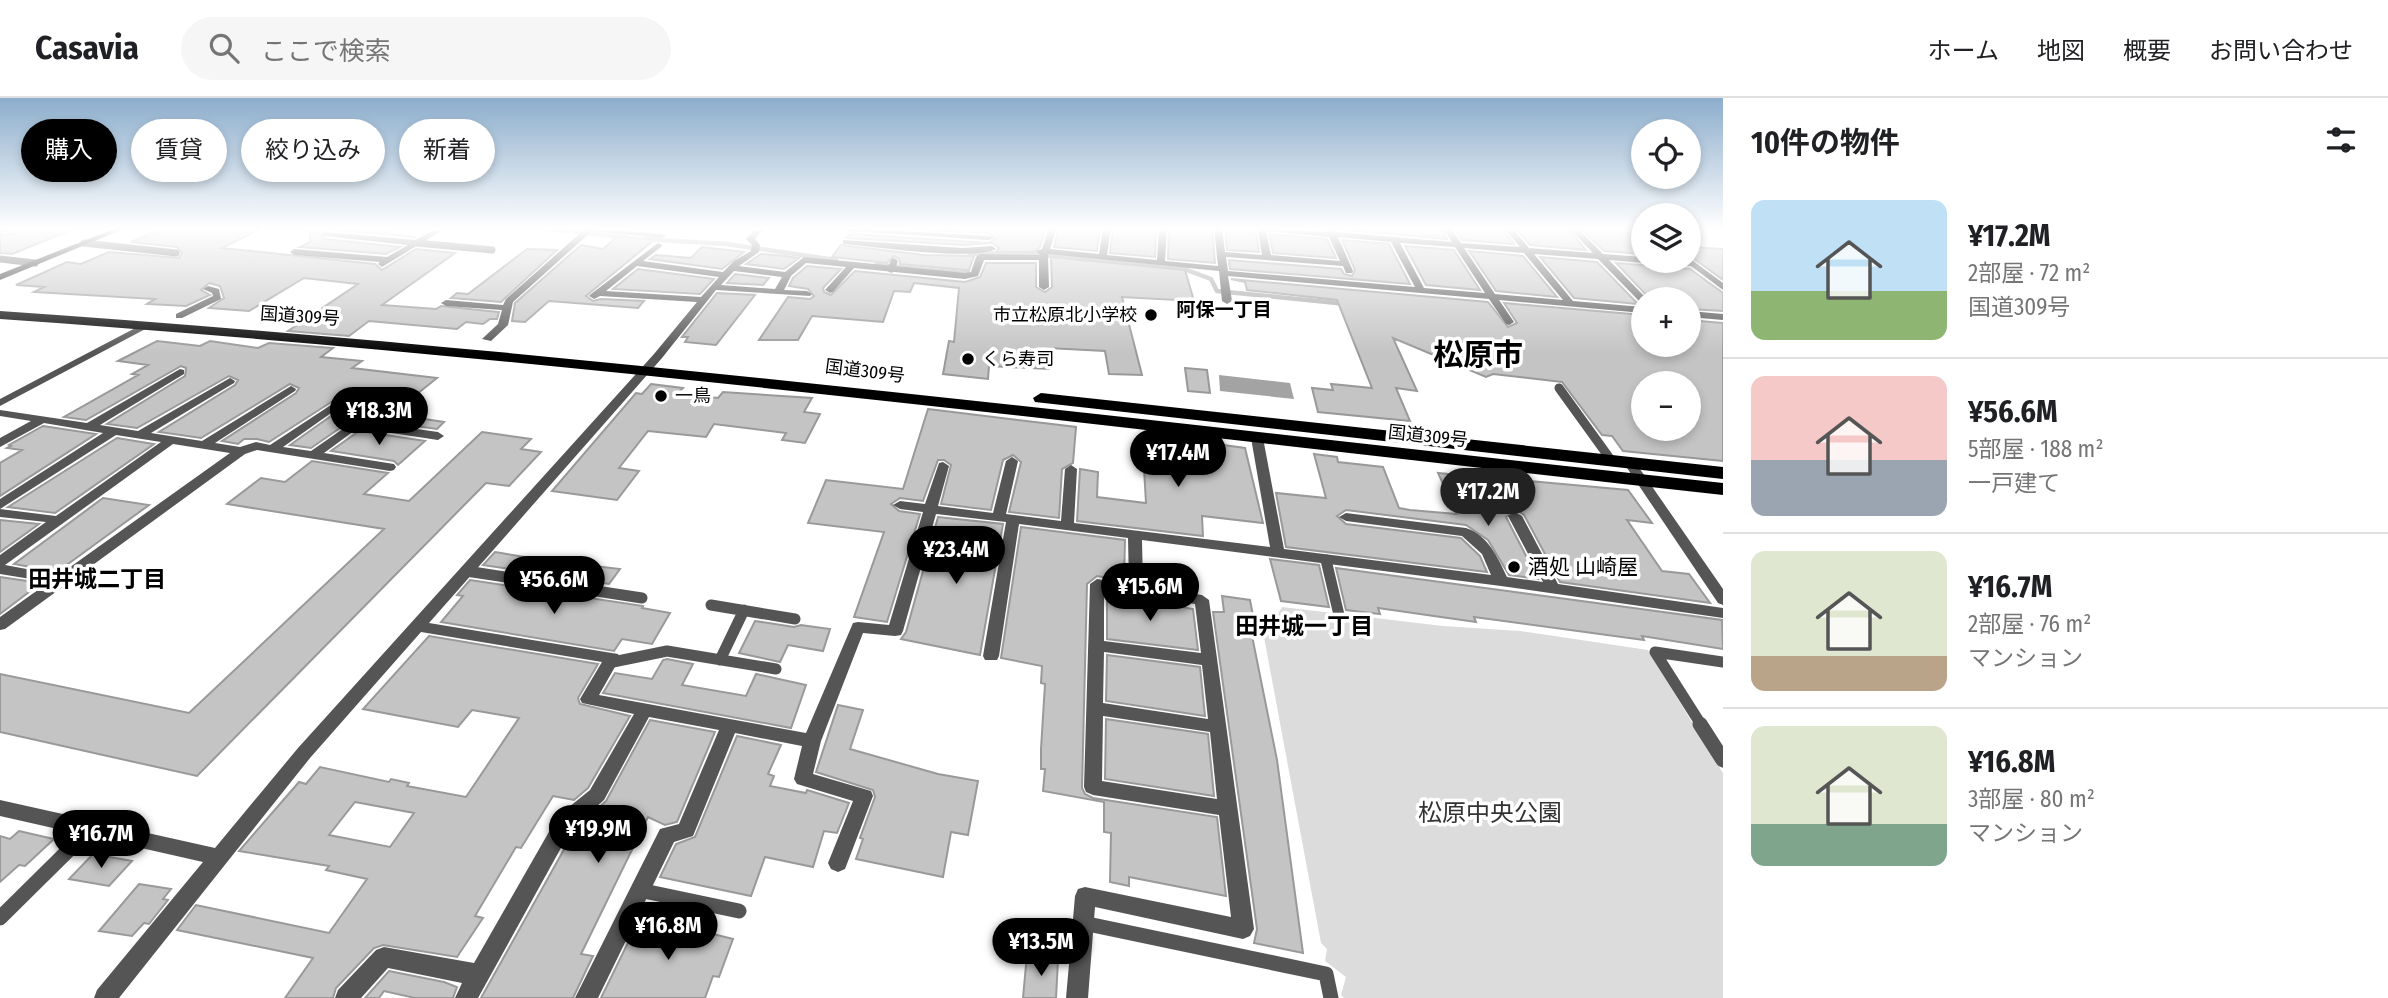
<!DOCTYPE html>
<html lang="ja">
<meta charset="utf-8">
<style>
:root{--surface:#fff;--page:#f6f6f6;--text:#202124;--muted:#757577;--line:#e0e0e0;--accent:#000}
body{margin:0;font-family:"Fira Sans Condensed","Noto Sans JP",sans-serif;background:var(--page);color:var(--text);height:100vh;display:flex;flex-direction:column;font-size:26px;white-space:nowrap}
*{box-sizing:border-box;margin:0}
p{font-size:23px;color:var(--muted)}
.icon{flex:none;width:38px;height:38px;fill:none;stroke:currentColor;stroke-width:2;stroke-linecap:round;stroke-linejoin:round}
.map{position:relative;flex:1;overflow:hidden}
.details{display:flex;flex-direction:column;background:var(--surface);width:665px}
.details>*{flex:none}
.top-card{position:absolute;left:21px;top:21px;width:665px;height:63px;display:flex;gap:14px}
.fabs{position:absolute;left:1631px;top:21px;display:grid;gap:14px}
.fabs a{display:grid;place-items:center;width:70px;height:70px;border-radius:50%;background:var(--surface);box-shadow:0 4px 10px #0003;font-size:35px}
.price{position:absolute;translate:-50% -60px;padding:0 16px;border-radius:24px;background:var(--accent);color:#fff;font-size:23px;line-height:46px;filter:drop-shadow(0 2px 4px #0008)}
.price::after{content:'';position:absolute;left:50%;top:42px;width:21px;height:16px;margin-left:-10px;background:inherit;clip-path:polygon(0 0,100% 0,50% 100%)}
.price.selected{background:#222;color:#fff}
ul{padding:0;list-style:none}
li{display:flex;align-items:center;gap:21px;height:175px;padding:0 28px}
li+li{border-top:2px solid var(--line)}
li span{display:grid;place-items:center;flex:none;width:196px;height:140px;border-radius:14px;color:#555}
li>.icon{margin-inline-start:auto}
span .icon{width:84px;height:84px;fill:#fffc;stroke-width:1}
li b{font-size:30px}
h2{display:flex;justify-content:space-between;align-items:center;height:84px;padding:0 28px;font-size:30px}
.pill{padding:0 24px;border-radius:32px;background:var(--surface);box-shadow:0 4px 10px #0003;font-size:24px;line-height:63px}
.pill.selected{background:var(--accent);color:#fff}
header{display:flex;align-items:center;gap:42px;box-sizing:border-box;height:98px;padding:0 35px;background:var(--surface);border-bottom:2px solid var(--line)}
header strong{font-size:33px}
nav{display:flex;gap:38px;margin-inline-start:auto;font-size:24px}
.search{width:490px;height:63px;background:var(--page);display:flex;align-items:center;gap:18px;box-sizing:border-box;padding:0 24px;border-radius:38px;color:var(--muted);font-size:26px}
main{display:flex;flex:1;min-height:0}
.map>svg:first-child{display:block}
.green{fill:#dcdcdc}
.water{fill:#a3a3a3}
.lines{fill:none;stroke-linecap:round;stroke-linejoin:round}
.stream{stroke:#a3a3a3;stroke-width:4.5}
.building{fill:#c4c4c4;stroke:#999;stroke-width:2;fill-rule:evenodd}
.lane-far3{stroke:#555;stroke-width:7}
.lane-far2{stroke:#555;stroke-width:9}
.lane-far1{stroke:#555;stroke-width:11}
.lane{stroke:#555;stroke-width:15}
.street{fill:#555;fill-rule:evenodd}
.secondary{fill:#222;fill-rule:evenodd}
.highway{fill:#000;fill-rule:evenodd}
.poi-dot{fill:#000;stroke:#fff;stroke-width:2.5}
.labels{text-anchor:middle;stroke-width:7;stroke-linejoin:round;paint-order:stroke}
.far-poi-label{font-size:18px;fill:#000;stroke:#fff;text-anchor:start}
.far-street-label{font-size:18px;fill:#000;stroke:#fff}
.far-neighbourhood-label{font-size:19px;font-weight:bold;fill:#000;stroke:#fff}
.poi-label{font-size:21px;fill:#000;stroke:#fff;text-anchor:start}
.neighbourhood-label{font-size:23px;font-weight:bold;fill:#000;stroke:#fff}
.near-park-label{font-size:24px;fill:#333;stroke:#fff}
.far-town-label{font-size:30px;font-weight:bold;fill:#000;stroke:#fff}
</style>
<header>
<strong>Casavia</strong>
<div class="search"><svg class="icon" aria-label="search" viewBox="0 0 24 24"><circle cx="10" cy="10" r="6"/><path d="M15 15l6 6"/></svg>ここで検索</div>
<nav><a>ホーム</a><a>地図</a><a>概要</a><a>お問い合わせ</a></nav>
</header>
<main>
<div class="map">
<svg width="1723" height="900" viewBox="0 0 1723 900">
<rect width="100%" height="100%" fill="#fff"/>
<path class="green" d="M1282 509 1443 528 1520 533 1648 552 1723 675V900H1344L1341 897 1346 879 1325 863 1327 851 1321 845 1264 539Z"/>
<path class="water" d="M1219 277 1290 285 1294 301 1220 293Z"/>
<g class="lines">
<path class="stream" d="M539 130 624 139
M643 141 727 146 836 162
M876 167 961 175 968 173 967 164 971 156 1023 155 1187 172 1211 181 1217 193 1347 206"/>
</g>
<path class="building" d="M20 130H76L12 156 0 155V137L16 135Z
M165 130H262L222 150 375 166 382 172 416 151 455 155 382 207 436 211 441 208 499 214 497 221H490L483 226 466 224 457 231 369 223 349 238 288 233 358 186 304 180 249 213 209 210 224 200 220 188 209 185 201 192 210 197 186 208 147 206 155 201 34 194 44 189 16 187 67 164 81 166 109 154 179 160 182 155 177 149 131 144Z
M310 130H396L384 136 416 139 325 131 319 135 325 141 400 149 386 156 300 149 310 144Z
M887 130H1046L1040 149 1034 154H996L999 150 992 145 963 147 846 140 851 136 989 145 995 141 989 135Z
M1059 130H1100L1097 153 1054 149Z
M1113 130H1156L1155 159 1110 155Z
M1169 130H1212L1215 165 1168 161Z
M1225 130 1247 131 1256 135 1259 154 1227 152Z
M1336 130H1441L1447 141 1337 131Z
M1459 130H1502L1514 146 1462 142 1455 131 1460 132Z
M1515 130H1567L1586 152 1530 147Z
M1580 130 1643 132V156L1604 153Z
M1269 136 1327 141 1336 160 1273 155Z
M618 138 654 142 586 198 593 203 601 201 644 203 638 210 549 203 525 224 512 223 515 205 581 147 603 151Z
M1342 142 1389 146 1410 186 1230 171 1229 162 1341 171 1344 176 1352 178 1355 172Z
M841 147 924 157 974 158 969 172H965L900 166 899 161 894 158 887 165 832 159Z
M1405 148 1454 152 1480 192 1426 187Z
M702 149 744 154 722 171 650 161 656 157 691 160Z
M1689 149 1723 151V182L1689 157Z
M527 151 557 152 501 204 451 200 457 195 468 196Z
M1469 153 1523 158 1557 199 1496 193Z
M761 156 785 158 799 160 784 171 746 166Z
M1051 159 1185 172 1194 203 1122 199 1142 277 1109 276 1105 253 1048 250 1049 271 989 268 988 281 943 276 949 243 954 244 959 190 914 185 910 194 894 193 883 224 812 218 798 242H759L788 199 810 201 814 198 808 191 789 188 793 180 807 168 841 171 823 190 824 194 831 197 855 173 965 184 980 179 986 165H1036V189L1045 194 1052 189Z
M1540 159 1597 164 1638 206 1574 200Z
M1616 165 1690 171 1723 195V213L1689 211V201H1650Z
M638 171 714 181 700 196 613 191Z
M735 176 769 180 763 187 727 185Z
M1231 181 1488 204 1508 229 1517 225 1504 205 1643 217V247H1689V222L1723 225V363L1623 353 1612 338 1602 337 1562 284 1493 276 1486 279 1393 240 1417 293 1396 290 1410 323 1318 314 1312 290 1333 292 1331 286 1372 290 1337 202 1247 192 1245 184ZM1643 283 1689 285V331H1643Z
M717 195 755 197 716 247 685 244 688 239H682Z
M157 243 200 248 210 243 258 250 269 245 333 250 321 259 362 263 352 270 437 280 392 316 444 324 437 331 372 322 382 314 372 308 311 350 290 347 345 308 344 304 336 301 269 344 257 341H244L238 346 222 343 296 295 299 290 290 286 201 340 159 334 235 287 238 282 229 278 137 330 107 326 185 278 186 270 181 268 86 322 64 319 138 277 132 276 148 267 118 263Z
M1185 270 1207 272 1210 295 1188 293Z
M651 286 683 290 678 295 718 300 723 294 812 300 804 314 820 316 805 345 782 342 786 335 714 326 706 339 648 333 619 370 639 373 617 402 552 393 636 295 642 296Z
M928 311 1076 329 1073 365 1062 371 1059 420 1009 414 1021 364 1013 357 1003 362 991 412 941 406 951 367 944 362H938L923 403 900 400 891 406 899 413 920 416 887 524 854 519 884 434 808 425 826 382 903 391Z
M43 328 96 336 0 398V365L22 352 7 350 11 348 9 347Z
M359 333 425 343 398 367 394 363 331 353Z
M482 334 531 341 521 351 541 354 509 388 486 385 197 678 0 634V576L189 615 384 431 227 406 261 380 285 384 312 363 388 375 364 396 409 403Z
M1142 336 1245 350 1263 425 1202 418 1203 438 1077 423 1080 371 1098 374 1097 399 1146 405Z
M117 340 154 346 55 415 8 409Z
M1314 356 1337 359 1338 364 1383 369 1399 410 1410 412 1457 416 1438 375 1478 379 1482 386 1508 381 1628 392 1652 425 1627 422 1662 473 1689 476 1710 505 1560 484 1524 417 1516 412 1506 419 1538 481 1509 477 1488 442 1466 427 1346 412 1337 418 1346 426 1461 440 1480 458 1487 474 1286 449 1276 395 1326 400Z
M103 400 149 407 57 474 14 466Z
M938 419 1003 426 980 557 901 541 906 534Z
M0 422 39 426 0 454Z
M1021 429 1125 442 1124 483 1097 478 1087 486 1082 690 1085 696 1093 700 1217 719 1226 798 1129 779V788L1110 784 1111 735 1104 734V704L1043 693 1045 671H1041V651L1045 586 1041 585 1042 568 1001 560Z
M495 454 543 462 620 471 609 486 483 467Z
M1270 461 1319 467 1329 509 1281 503Z
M1336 470 1722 522 1723 551 1642 538 1644 542 1474 519 1476 524 1378 510 1380 516 1346 512Z
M0 479 41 485 0 516Z
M470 482 643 508 642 510 670 515 652 546 622 541 614 553 441 524 463 498 457 497Z
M1107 495 1193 511 1198 552 1107 541Z
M1222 498 1250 502 1255 528H1250L1277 662 1303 855 1254 845 1257 831 1213 514H1224Z
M755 523 794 529 801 527 830 531 823 553 788 547 780 564 739 555Z
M429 538 598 566 578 600 580 606 630 618 588 690 574 702 553 698 521 750 516 749 475 818 483 820 457 859 383 847 374 850 336 890 333 900H285L313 860 177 832 196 807 329 835 367 781 326 772 329 768 239 753 299 684 306 686 320 669 389 684 391 681 409 685 407 688 466 699 519 620 472 612 458 629 363 611ZM355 704 414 715 390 749 329 737Z
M1107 557 1200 569 1205 618 1106 603Z
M667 561 693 566 682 587 746 598 756 576 806 587 791 630 603 595 615 575 652 581 663 562Z
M838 607 863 612 850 651 938 676 978 683 968 737 951 734 943 779 856 761 863 741 860 740 875 699 873 692 816 674Z
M1106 621 1208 636 1214 698 1105 681Z
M650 622 715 634 677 724 665 727 648 719 581 856 593 858 573 900H481L576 730 606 703Z
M737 638 781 647 768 676 774 678 770 688 806 695 807 692 849 705 837 735 824 733 813 769 765 759 751 798 660 779 676 746 695 739Z
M19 733 54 741 25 768 19 767 0 784V738L10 741Z
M93 756 132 763 109 788 69 781Z
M139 786 171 791 163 801 168 802 149 826 144 825 132 838 99 833Z
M641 818 733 841 719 879 713 878 705 900H601Z
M1027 856 1058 862 1056 900H1023Z
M389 873 444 884 457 889 453 900H415L384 893 379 900H365Z"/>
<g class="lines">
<path class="lane-far3" d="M84 145 176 155
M417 145 492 152
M0 161 35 165
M891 171 894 164"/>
<path class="lane-far2" d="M1559 290 1611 362"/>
<path class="lane-far1" d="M1326 462 1339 517
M466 473 642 500
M711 507 795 521
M720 562 744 512
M608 565 667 553 776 571
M1702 628 1655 554 1723 564"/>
<path class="lane" d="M1700 626 1723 662
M639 792 739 813
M0 820 91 730
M1083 825 1326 876 1331 900"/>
<path class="street" d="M17 130 16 132 0 135V131Z
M437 130H446L382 169 378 166 380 164 294 157 290 154 294 151 387 159 408 147 325 138 321 136 325 134 416 142Z
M586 130 662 136 666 138 662 140 592 133 513 204 508 227 491 243 482 241 498 226 502 212 446 208 441 205 446 202 503 207 506 201Z
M756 130H764L755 141 760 147 759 154 739 168 785 174 804 159 965 175 971 174 976 159 980 156 1040 157 1036 153 1042 151 1049 130H1057L1050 151 1099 156 1103 130H1111L1107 157 1157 162 1159 130H1167L1165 163 1218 168 1214 130H1222L1225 154 1262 157 1258 133 1249 130 1327 134V130H1333L1336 134 1452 144 1443 130H1451L1461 145 1520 149 1504 130H1512L1529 150 1593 155 1569 130H1577L1603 156 1643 159V163H1647L1643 165 1609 162 1647 201H1643V205L1640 204 1598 161 1534 156 1573 203 1643 209V215L1499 202 1514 224 1509 227 1506 226 1489 201 1228 178 1232 203 1227 206 1222 203 1219 173 1048 156 1049 189 1044 192 1039 189V162H984L978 178 965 181 854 170 833 194 830 195 825 192 846 169 806 165 791 178 784 192 807 193 812 196 810 198 716 192 662 260 429 525 618 556 620 560 599 597 806 635 853 525 858 524 889 527 923 414 900 411 893 407 900 403 925 406 939 365 943 364 949 368 938 408 993 415 1006 363 1012 359 1018 363 1006 416 1061 423 1065 371 1071 367 1077 371 1074 425 1270 449 1251 340 1257 336 1263 340 1284 451 1491 477 1482 456 1462 438 1346 423 1339 419 1346 415 1466 430C1488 437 1498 460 1507 479L1543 484 1508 418 1515 414 1522 418 1558 486 1723 510V520L1501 488 1142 442 1143 488 1202 497 1209 502 1254 831 1250 838 1243 841 1095 809 1088 900H1066L1075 798 1078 791 1085 789 1231 819 1219 717 1093 697 1086 694 1084 689 1090 486 1097 481 1129 486 1128 440 1019 426 999 558 997 562H985L983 558 1006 424 936 416 903 533 901 537 895 538 863 535 821 643 813 676 871 693 873 698 845 771 838 774 831 771 828 765 853 703 797 686 794 681 802 648 735 635 693 738 674 744 598 900H575L660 731 679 726 719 632 649 619 604 702 572 730 478 900H455L462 885 388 870 361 900H335L338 892 376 852 384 849 474 865 558 718 590 692 634 616 582 605 580 601 602 564 421 534 310 660 119 900H94L97 892 203 764 0 718V702L215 750 298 650 654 256 697 204 600 198 594 201 589 198 591 196 658 145 662 147 661 149 643 163 723 174 734 163 751 153 752 147 746 141ZM1266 133 1329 139 1340 163 1271 157ZM1338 139 1391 144 1415 189 1228 173 1226 159 1343 168 1346 175H1352L1353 173ZM1400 145 1455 149 1485 195 1424 190ZM1464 150 1524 155 1563 202 1495 196ZM637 168 719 179 701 199 606 193ZM734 173 782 179 775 191 721 187ZM1104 492 1195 506 1201 555 1104 543ZM1104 554 1202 567 1208 621 1103 605ZM1103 618 1210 634 1217 701 1102 683Z
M848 130 989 138 993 140 989 142 851 133H848Z
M843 142 963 150 992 148 996 151C974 163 876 149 846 146H843Z
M1689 160 1723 185V192L1691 168 1653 166 1649 163H1689Z
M208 188 219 191 221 201 182 220H176V216L213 198 212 195 203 191Z
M1689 213 1723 216V222L1689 219Z
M143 226 151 228 0 308V301Z
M180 271 184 272V276L100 327 138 333 230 280 235 283 234 285 151 335 202 343 291 288 296 291 295 293 215 345 240 349 256 344 270 347 337 303 343 306 341 308 283 349 311 353 373 310 379 313 366 324 438 334 444 338 438 342 358 330 324 355 394 366 396 369 394 372 390 373 257 352 245 356 5 531 0 532V519L49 484 0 476V457L46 424 0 419V411L56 418 161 344 116 337 0 411V401L103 335 44 325 0 349V340L31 323 0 318V312L87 325ZM173 346 230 355 59 477 5 467Z
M1629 360 1633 361 1723 491V507L1718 505 1623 364Z"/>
<path class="secondary" d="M116 130H126L0 182V176Z"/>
<path class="highway" d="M0 213C576 252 1149 324 1723 385V397C1149 334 576 261 0 221Z
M1041 295 1723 369V381L1035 304 1033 300Z"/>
</g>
<linearGradient id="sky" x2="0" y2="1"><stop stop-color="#8cadcc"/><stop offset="0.51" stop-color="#fff"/><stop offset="1" stop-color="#fff" stop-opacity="0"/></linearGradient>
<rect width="1723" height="256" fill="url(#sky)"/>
<g class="poi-dot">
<circle cx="1151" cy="217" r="7"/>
<circle cx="968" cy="261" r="7"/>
<circle cx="661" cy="298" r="7"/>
<circle cx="1514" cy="469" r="7"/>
</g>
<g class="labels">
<g class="far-poi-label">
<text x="1137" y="223" text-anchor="end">市立松原北小学校</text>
<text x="982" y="267">くら寿司</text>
<text x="675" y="304">一鳥</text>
</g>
<g class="far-street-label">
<text transform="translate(300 218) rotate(4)" y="6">国道309号</text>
<text transform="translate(865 273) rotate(7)" y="6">国道309号</text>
<text transform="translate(1428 338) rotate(6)" y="6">国道309号</text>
</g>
<g class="far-neighbourhood-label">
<text x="1224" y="218">阿保一丁目</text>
</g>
<g class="poi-label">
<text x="1528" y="476">酒処 山崎屋</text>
</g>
<g class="neighbourhood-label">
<text x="97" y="489">田井城二丁目</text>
<text x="1304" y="536">田井城一丁目</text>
</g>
<g class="near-park-label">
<text x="1490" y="723">松原中央公園</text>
</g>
<g class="far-town-label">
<text x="1478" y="267">松原市</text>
</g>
</g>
</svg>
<div class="fabs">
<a><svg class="icon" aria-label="locate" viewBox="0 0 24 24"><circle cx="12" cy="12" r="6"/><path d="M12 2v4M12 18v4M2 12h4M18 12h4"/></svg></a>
<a><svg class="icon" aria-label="layers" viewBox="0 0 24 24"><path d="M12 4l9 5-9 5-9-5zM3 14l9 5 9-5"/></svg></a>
<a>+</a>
<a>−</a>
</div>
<b class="price" style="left:379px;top:349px">¥18.3M</b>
<b class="price" style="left:1178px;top:391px">¥17.4M</b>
<b class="price selected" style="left:1488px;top:430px">¥17.2M</b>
<b class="price" style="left:956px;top:488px">¥23.4M</b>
<b class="price" style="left:554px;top:518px">¥56.6M</b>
<b class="price" style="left:1150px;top:525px">¥15.6M</b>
<b class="price" style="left:598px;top:767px">¥19.9M</b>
<b class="price" style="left:101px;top:772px">¥16.7M</b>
<b class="price" style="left:668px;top:864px">¥16.8M</b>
<b class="price" style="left:1041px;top:880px">¥13.5M</b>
<div class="top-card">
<a class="pill selected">購入</a>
<a class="pill">賃貸</a>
<a class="pill">絞り込み</a>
<a class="pill">新着</a>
</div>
</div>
<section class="details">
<h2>10件の物件<svg class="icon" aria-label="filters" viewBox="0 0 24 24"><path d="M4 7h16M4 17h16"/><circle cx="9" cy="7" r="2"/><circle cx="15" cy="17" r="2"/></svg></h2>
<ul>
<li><span style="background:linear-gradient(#bfe0f5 65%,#8fb573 0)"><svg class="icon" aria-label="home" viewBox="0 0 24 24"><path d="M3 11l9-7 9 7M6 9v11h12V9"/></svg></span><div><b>¥17.2M</b><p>2部屋 · 72 m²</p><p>国道309号</p></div></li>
<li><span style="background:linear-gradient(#f6c9c9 60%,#9aa5b1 0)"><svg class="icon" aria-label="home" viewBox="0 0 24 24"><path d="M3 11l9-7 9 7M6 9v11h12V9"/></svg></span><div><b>¥56.6M</b><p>5部屋 · 188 m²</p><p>一戸建て</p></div></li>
<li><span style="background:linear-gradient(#dfe7d0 75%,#b9a48a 0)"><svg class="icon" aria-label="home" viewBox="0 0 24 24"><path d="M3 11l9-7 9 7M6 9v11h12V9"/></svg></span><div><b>¥16.7M</b><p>2部屋 · 76 m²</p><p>マンション</p></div></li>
<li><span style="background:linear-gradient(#dfe7d0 70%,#7fa58c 0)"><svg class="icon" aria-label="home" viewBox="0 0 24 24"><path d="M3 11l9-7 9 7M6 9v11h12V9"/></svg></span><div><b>¥16.8M</b><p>3部屋 · 80 m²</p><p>マンション</p></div></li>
</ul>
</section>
</main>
